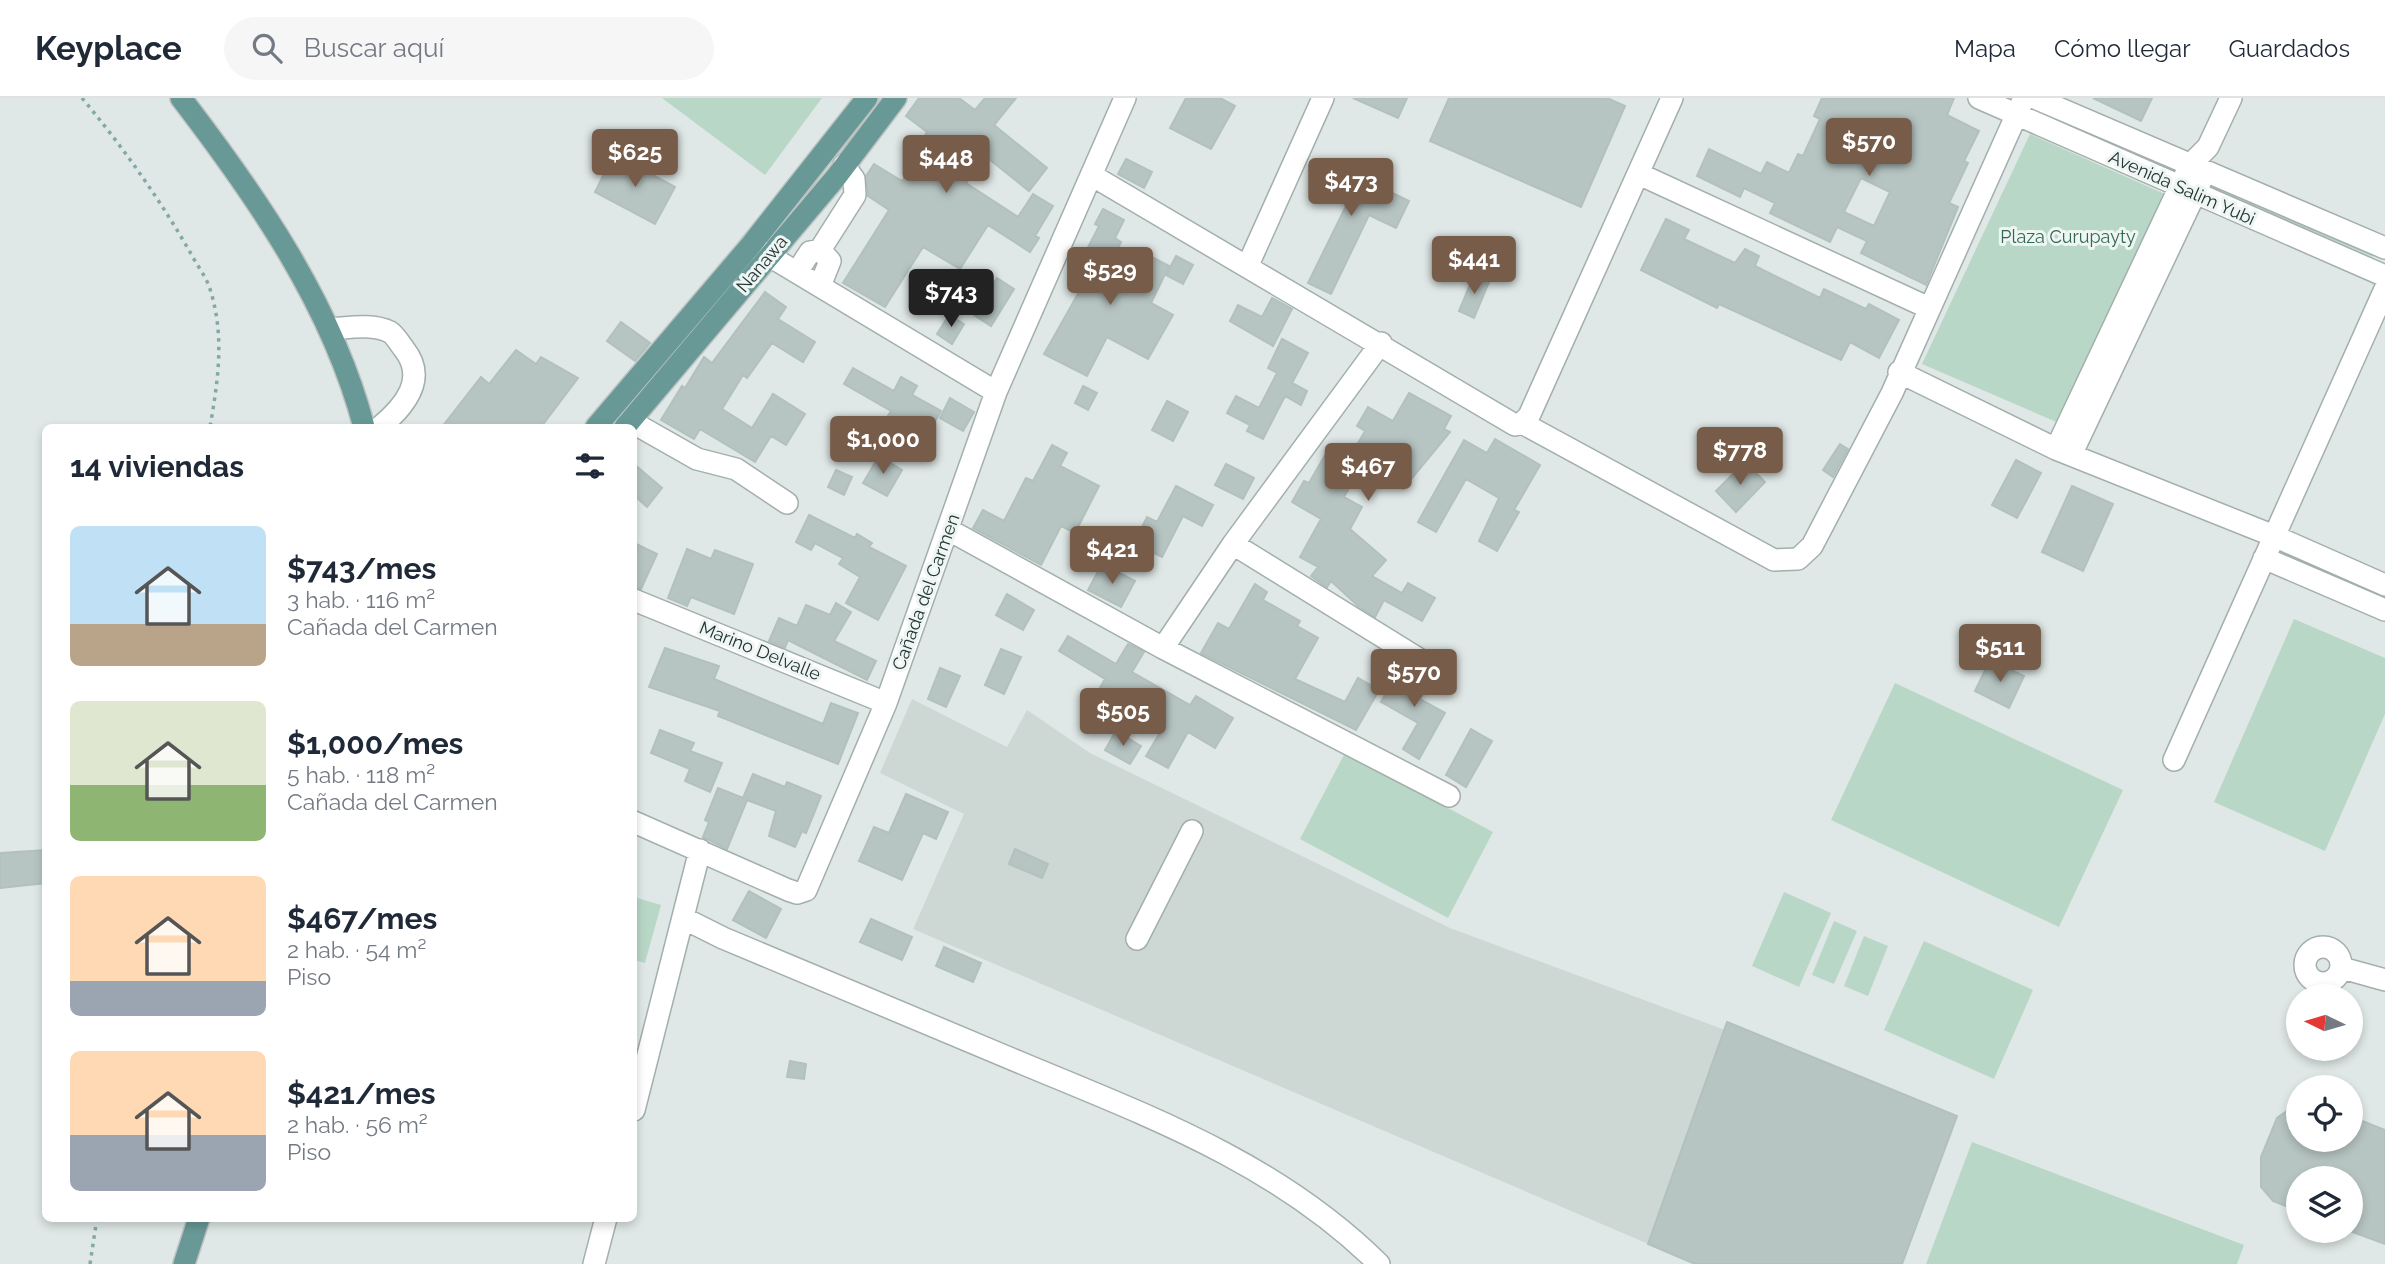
<!DOCTYPE html>
<html lang="es">
<meta charset="utf-8">
<style>
:root{--surface:#fff;--page:#f6f6f7;--text:#1f2937;--muted:#747a83;--line:#e0e1e3;--accent:#775c4a}
body{margin:0;font-family:Raleway,sans-serif;background:var(--page);color:var(--text);height:100vh;display:flex;flex-direction:column;font-size:26px;white-space:nowrap}
*{box-sizing:border-box;margin:0}
p{font-size:23px;color:var(--muted)}
.icon{flex:none;width:38px;height:38px;fill:none;stroke:currentColor;stroke-width:2;stroke-linecap:round;stroke-linejoin:round}
.map{position:relative;flex:1;overflow:hidden}
.details{position:absolute;left:42px;top:326px;width:595px;height:798px;display:flex;flex-direction:column;background:var(--surface);border-radius:10px;box-shadow:0 4px 10px #0003}
.details>*{flex:none}
.needle{width:46px;rotate:275deg}
.controls{position:absolute;left:2286px;top:886px;display:grid;gap:14px}
.controls a{display:grid;place-items:center;width:77px;height:77px;border-radius:50%;background:var(--surface);box-shadow:0 4px 10px #0003;font-size:35px}
.price{position:absolute;translate:-50% -60px;padding:0 16px;border-radius:7px;background:var(--accent);color:#fff;font-size:23px;line-height:46px;filter:drop-shadow(0 2px 4px #0008)}
.price::after{content:'';position:absolute;left:50%;top:42px;width:21px;height:16px;margin-left:-10px;background:inherit;clip-path:polygon(0 0,100% 0,50% 100%)}
.price.current{background:#222;color:#fff}
ul{padding:0;list-style:none}
li{display:flex;align-items:center;gap:21px;height:175px;padding:0 28px}
li span{display:grid;place-items:center;flex:none;width:196px;height:140px;border-radius:10px;color:#555}
li>.icon{margin-inline-start:auto}
span .icon{width:84px;height:84px;fill:#fffc;stroke-width:1}
li b{font-size:30px}
h2{display:flex;justify-content:space-between;align-items:center;height:84px;padding:0 28px;font-size:30px}
header{display:flex;align-items:center;gap:42px;box-sizing:border-box;height:98px;padding:0 35px;background:var(--surface);border-bottom:2px solid var(--line)}
header strong{font-size:33px}
nav{display:flex;gap:38px;margin-inline-start:auto;font-size:24px}
.search{width:490px;height:63px;background:var(--page);display:flex;align-items:center;gap:18px;box-sizing:border-box;padding:0 24px;border-radius:38px;color:var(--muted);font-size:26px}
.map>svg:first-child{display:block}
.built{fill:#cdd8d5}
.green{fill:#b9d7c7}
.building{fill:#b7c5c2;stroke:#b2c1bd;stroke-width:2;fill-rule:evenodd}
.lines{fill:none;stroke-linecap:round;stroke-linejoin:round}
.minor-casing{stroke:#a3afad;stroke-width:24}
.major-casing{stroke:#bdc3c2;stroke-width:24}
.path{stroke:#82a9a4;stroke-width:3.5;stroke-dasharray:3.5 5;stroke-linecap:butt}
.minor{stroke:#fff;stroke-width:21}
.major{stroke:#689996;stroke-width:21}
.labels{text-anchor:middle;stroke-width:6;stroke-linejoin:round;paint-order:stroke}
.street-label{font-size:18px;fill:#223634;stroke:#eef5f3}
.park-label{font-size:18px;fill:#306850;stroke:#eef5f3}
</style>
<header>
<strong>Keyplace</strong>
<div class="search"><svg class="icon" aria-label="search" viewBox="0 0 24 24"><circle cx="10" cy="10" r="6"/><path d="M15 15l6 6"/></svg>Buscar aquí</div>
<nav><a>Mapa</a><a>Cómo llegar</a><a>Guardados</a></nav>
</header>
<div class="map">
<svg width="2385" height="1166" viewBox="0 0 2385 1166">
<rect width="100%" height="100%" fill="#dfe8e6"/>
<path class="built" d="M912 601 1007 649 1027 612 1090 655 1450 830 1957 1018 1902 1166H1695L913 831 964 716 880 675Z"/>
<path class="green" d="M662 0H822L765 77Z
M878 0H883L771 140 770 137Z
M2034 10 2182 74 2180 78 2034 13Z
M2030 36 2176 101 2061 326 1922 266Z
M2215 88 2372 157 2373 159 2212 91Z
M2287 454 2385 495V503L2286 459Z
M2294 521 2385 560V616L2325 753 2214 704Z
M1895 585 2123 692 2059 829 1831 722Z
M1345 655 1493 734 1448 820 1300 741Z
M1784 794 1831 815 1799 889 1752 868Z
M634 799 661 807 645 865 634 862Z
M1834 823 1857 833 1834 886 1812 877Z
M1864 838 1888 848 1868 898 1844 888Z
M1924 843 2033 892 1994 981 1884 932Z
M1972 1044 2244 1147 2237 1166H1926Z"/>
<path class="building" d="M919 0H959L975 12 985 0H1016L994 27 1047 70 1029 93 984 57 966 85 1018 119 1033 96 1053 108 1035 138 1039 140 1030 154 988 127 960 171 923 149 885 209 843 185 889 112 868 98 866 78 874 66 902 83 923 51 919 48 927 34 906 18Z
M1186 0H1220L1235 8 1211 51 1170 30Z
M1353 0H1407L1398 20Z
M1449 0H1607L1625 8 1581 109 1430 43Z
M1822 0H1954L1947 17 1979 33 1964 63 1968 65 1949 105 1958 109 1926 187 1861 155 1867 143 1837 129 1830 144 1770 115 1775 105 1744 90 1740 99 1697 78 1709 51 1761 76 1767 64 1789 75 1798 56 1803 58 1820 21 1814 18ZM1861 80 1890 94 1874 128 1844 114Z
M2093 0H2152L2141 23Z
M614 56 675 89 655 126 595 94Z
M1126 61 1152 74 1144 90 1118 76Z
M1324 62 1409 103 1396 130 1369 117 1331 196 1308 185 1347 106 1312 89Z
M1103 111 1124 122 1115 140 1121 144 1101 183 1127 197 1148 157 1169 168 1151 205 1173 217 1148 261 1107 239 1087 278 1044 256 1092 171 1080 165 1099 128 1095 126Z
M1666 121 1689 132 1684 141 1735 165 1745 151 1759 158 1755 168 1820 200 1824 191 1866 211 1869 206 1899 222 1879 260 1850 244 1841 262 1719 206 1717 210 1641 172Z
M1176 158 1193 167 1183 186 1166 177Z
M1474 177 1489 184 1474 220 1459 213Z
M997 180 1014 191 991 228 974 217Z
M765 194 786 209 778 221 815 244 803 264 772 245 747 280 743 277 722 311 752 330 773 296 805 316 786 347 771 338 755 364 700 331 694 341 661 322 682 288 685 290 704 259 712 265Z
M1272 200 1292 211 1273 248 1230 223 1238 207 1262 219Z
M949 217 964 226 952 246 937 236Z
M621 224 650 245 635 263 607 243Z
M1282 241 1308 255 1292 285 1307 293 1301 307 1285 298 1263 341 1247 333 1250 327 1227 315 1236 298 1259 310 1277 275 1268 270Z
M516 252 536 266 541 259 578 280 541 329H442L481 279 489 286Z
M853 270 894 293 901 279 917 288 912 297 941 313 929 334 908 322 902 333 884 324 891 313 844 286Z
M1083 288 1097 295 1088 312 1075 305Z
M1409 295 1451 318 1444 331 1450 334 1403 391 1361 368 1344 399 1362 409 1350 431 1386 462 1372 478 1402 495 1408 485 1435 500 1422 523 1384 502 1375 519 1358 508 1331 483 1327 489 1311 478 1318 469 1300 459 1321 421 1292 404 1304 383 1309 385 1331 347 1350 359 1365 333 1357 328 1368 309 1393 323Z
M950 300 974 314 963 333 940 320Z
M1167 303 1188 314 1173 343 1152 332Z
M1495 341 1540 367 1514 412 1519 414 1497 453 1479 443 1499 400 1466 381 1436 434 1418 424 1464 342 1487 355Z
M1840 346 1848 351 1833 379 1823 372Z
M1052 347 1067 355 1060 368 1099 388 1075 435 1061 428 1041 467 973 430 983 412 1004 423 1026 380 1033 383Z
M879 358 902 372 887 398 863 385Z
M2016 362 2041 375 2017 420 1992 407Z
M1745 364 1765 384 1736 414 1716 393Z
M634 366 662 390 647 409 634 397Z
M1226 366 1254 380 1243 401 1215 387Z
M836 372 852 379 844 397 828 389Z
M1176 388 1213 407 1202 428 1183 418 1162 459 1134 445 1147 419 1157 424Z
M2072 388 2113 406 2083 473 2042 454Z
M809 417 855 440 857 436 872 445 869 449 906 468 878 522 846 505 860 479 839 466 843 460 815 445 811 452 796 444Z
M634 445 657 456 641 491 634 489Z
M687 451 711 461 715 452 753 466 734 516 691 499 687 508 668 500Z
M1102 466 1135 483 1121 509 1088 492Z
M1255 486 1267 494 1263 502 1300 523 1297 528 1318 540 1295 581 1345 604 1358 580 1379 592 1356 632 1201 555 1218 525 1229 531Z
M1007 496 1034 512 1023 532 996 517Z
M836 505 851 514 834 543 876 563 867 582 788 542 785 550 769 543 779 520 797 528 806 507 830 517Z
M1068 538 1116 566 1128 546 1144 554 1132 574 1190 607 1196 598 1233 620 1215 650 1188 634 1168 670 1146 658 1164 628 1119 602 1102 630 1083 619 1105 581 1059 553Z
M665 550 719 568 714 581 823 626 831 605 858 615 838 666 718 618 720 613 649 589Z
M1001 551 1021 559 1004 596 985 587Z
M1990 562 2024 578 2009 610 1975 593Z
M1401 569 1429 585 1420 601 1445 615 1419 661 1403 651 1418 625 1381 604Z
M940 570 960 578 946 609 928 601Z
M1471 631 1492 643 1466 689 1446 677Z
M660 632 694 645 690 653 722 665 710 694 685 683 690 671 651 655Z
M1116 633 1141 648 1130 666 1105 652Z
M753 676 785 689 787 684 821 698 806 735 802 733 795 749 769 738 776 713 747 702 727 751 703 739 709 724 705 722 718 690 743 700Z
M906 696 948 714 936 741 923 735 902 782 859 763 874 729 889 735Z
M1015 751 1048 766 1042 780 1009 766Z
M46 752V785L0 790V755Z
M749 793 781 811 766 840 733 822Z
M871 821 912 839 902 862 860 844Z
M944 849 981 865 973 884 936 868Z
M1727 924 1957 1018 1902 1166H1695L1648 1146Z
M790 963 806 966 804 981 787 979Z
M2298 1005V1041H2350V1018L2385 1032V1146L2350 1133V1080H2298V1113L2273 1103 2261 1089V1059L2277 1020Z"/>
<g class="lines">
<g class="minor-casing">
<path id="minor" d="M1979 0 2385 178
M2035 0 2385 150
M1639 76 1929 210
M1093 78 1515 327 1522 325 1774 462 1798 461 1812 448 1892 295 2024 0
M751 147 996 294
M820 152 855 97 854 81 844 67
M1248 167 1323 0
M797 174 810 154 820 152 830 163 820 188
M330 231C348 230 372 225 390 234 395 237 400 246 404 251 428 281 404 309 380 329
M1899 274 2056 351 2274 438 2385 487
M630 323 697 361 736 371 787 405
M1522 325 1529 318 1672 0
M2056 351 2190 67 2208 49 2231 0
M2071 357 2200 85
M949 432 1163 550 1449 698
M1233 446 1422 563
M2264 460 2385 512
M634 502 886 605
M1163 550 1233 446 1381 245
M2174 662 2385 191
M634 724 788 792 797 795 806 792 886 605 996 294 1125 0
M683 820 723 840C824 883 925 925 1026 967 1154 1020 1279 1067 1379 1166
M1137 841 1192 733
M2305 867a18 18 0 1 1 36 0a18 18 0 1 1-36 0Z
M2342 870 2385 882
M634 1012 700 752
M594 1166 606 1120"/>
</g>
<g class="major-casing">
<path id="major" d="M181 0C257 99 332 207 364 329
M596 329 751 147 867 0
M625 329 837 78 896 0
M184 1166 199 1120"/>
</g>
<path class="path" d="M82 0C122 48 159 100 190 154 196 166 206 178 210 191 225 238 218 283 210 329
M90 1166 97 1120"/>
<use href="#minor" class="minor"/>
<use href="#major" class="major"/>
</g>
<g class="labels">
<g class="street-label">
<text transform="translate(2182 90) rotate(24)" y="6">Avenida Salim Yubi</text>
<text transform="translate(762 166) rotate(-50)" y="6">Nanawa</text>
<text transform="translate(926 494) rotate(-70)" y="6">Cañada del Carmen</text>
<text transform="translate(760 553) rotate(22)" y="6">Marino Delvalle</text>
</g>
<g class="park-label">
<text x="2068" y="145">Plaza Curupayty</text>
</g>
</g>
</svg>
<div class="controls">
<a><svg class="needle" viewBox="-14 -14 28 28"><path d="M0-13l5 13h-10z" fill="#e53935"/><path d="M0 13l5-13h-10z" fill="#747a83"/></svg></a>
<a><svg class="icon" aria-label="locate" viewBox="0 0 24 24"><circle cx="12" cy="12" r="6"/><path d="M12 2v4M12 18v4M2 12h4M18 12h4"/></svg></a>
<a><svg class="icon" aria-label="layers" viewBox="0 0 24 24"><path d="M12 4l9 5-9 5-9-5zM3 14l9 5 9-5"/></svg></a>
</div>
<b class="price" style="left:1869px;top:80px">$570</b>
<b class="price" style="left:635px;top:91px">$625</b>
<b class="price" style="left:946px;top:97px">$448</b>
<b class="price" style="left:1351px;top:120px">$473</b>
<b class="price" style="left:1474px;top:198px">$441</b>
<b class="price" style="left:1110px;top:209px">$529</b>
<b class="price current" style="left:951px;top:231px">$743</b>
<b class="price" style="left:883px;top:378px">$1,000</b>
<b class="price" style="left:1740px;top:389px">$778</b>
<b class="price" style="left:1368px;top:405px">$467</b>
<b class="price" style="left:1112px;top:488px">$421</b>
<b class="price" style="left:2000px;top:586px">$511</b>
<b class="price" style="left:1414px;top:611px">$570</b>
<b class="price" style="left:1123px;top:650px">$505</b>
<section class="details">
<h2>14 viviendas<svg class="icon" aria-label="filters" viewBox="0 0 24 24"><path d="M4 7h16M4 17h16"/><circle cx="9" cy="7" r="2"/><circle cx="15" cy="17" r="2"/></svg></h2>
<ul>
<li><span style="background:linear-gradient(#bfe0f5 70%,#b9a48a 0)"><svg class="icon" aria-label="home" viewBox="0 0 24 24"><path d="M3 11l9-7 9 7M6 9v11h12V9"/></svg></span><div><b>$743/mes</b><p>3 hab. · 116 m²</p><p>Cañada del Carmen</p></div></li>
<li><span style="background:linear-gradient(#dfe7d0 60%,#8fb573 0)"><svg class="icon" aria-label="home" viewBox="0 0 24 24"><path d="M3 11l9-7 9 7M6 9v11h12V9"/></svg></span><div><b>$1,000/mes</b><p>5 hab. · 118 m²</p><p>Cañada del Carmen</p></div></li>
<li><span style="background:linear-gradient(#ffd9b3 75%,#9aa5b1 0)"><svg class="icon" aria-label="home" viewBox="0 0 24 24"><path d="M3 11l9-7 9 7M6 9v11h12V9"/></svg></span><div><b>$467/mes</b><p>2 hab. · 54 m²</p><p>Piso</p></div></li>
<li><span style="background:linear-gradient(#ffd9b3 60%,#9aa5b1 0)"><svg class="icon" aria-label="home" viewBox="0 0 24 24"><path d="M3 11l9-7 9 7M6 9v11h12V9"/></svg></span><div><b>$421/mes</b><p>2 hab. · 56 m²</p><p>Piso</p></div></li>
</ul>
</section>
</div>
